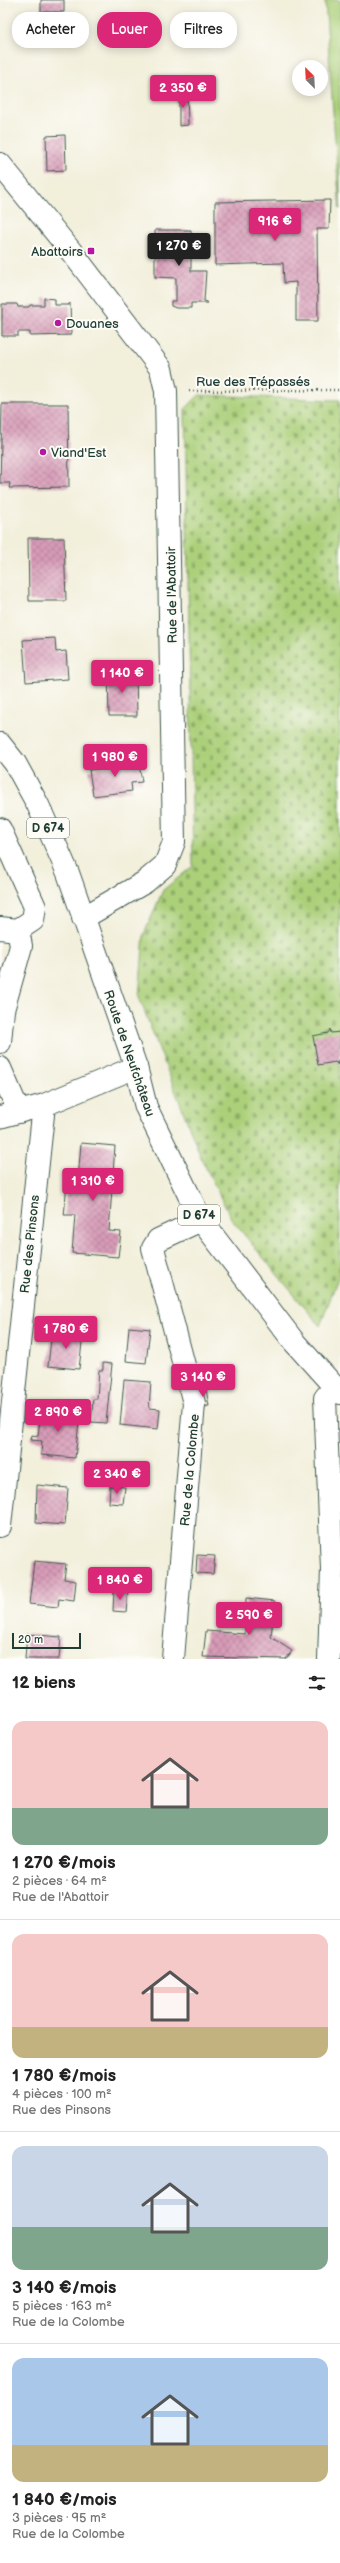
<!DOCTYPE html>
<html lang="fr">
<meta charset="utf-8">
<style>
:root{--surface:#fff;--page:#f2f2f2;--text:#222;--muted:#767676;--line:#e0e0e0;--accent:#db2777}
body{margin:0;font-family:"Balsamiq Sans",sans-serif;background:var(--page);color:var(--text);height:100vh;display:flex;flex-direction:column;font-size:15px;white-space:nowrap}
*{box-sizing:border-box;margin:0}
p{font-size:13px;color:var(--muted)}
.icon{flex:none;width:22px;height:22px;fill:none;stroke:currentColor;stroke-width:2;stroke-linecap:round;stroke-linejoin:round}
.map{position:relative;height:1659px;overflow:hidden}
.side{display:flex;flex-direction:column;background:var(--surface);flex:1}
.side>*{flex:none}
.banner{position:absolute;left:12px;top:12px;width:316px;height:36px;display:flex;gap:8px}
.needle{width:26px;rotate:336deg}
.tools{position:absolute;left:292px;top:60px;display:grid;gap:8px}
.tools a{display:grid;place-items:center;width:36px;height:36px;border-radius:50%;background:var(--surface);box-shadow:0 2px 10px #0003;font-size:20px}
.scale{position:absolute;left:12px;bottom:10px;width:69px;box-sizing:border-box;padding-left:4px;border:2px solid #1f3d34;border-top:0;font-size:11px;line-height:14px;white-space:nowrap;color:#1f3d34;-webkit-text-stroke:3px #fdfcf7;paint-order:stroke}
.price{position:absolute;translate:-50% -34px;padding:0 9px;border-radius:4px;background:var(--accent);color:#fff;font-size:13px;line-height:26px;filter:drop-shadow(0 1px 2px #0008)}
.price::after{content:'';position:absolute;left:50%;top:24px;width:12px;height:9px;margin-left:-6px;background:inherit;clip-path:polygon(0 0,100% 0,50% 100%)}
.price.current{background:#222;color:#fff}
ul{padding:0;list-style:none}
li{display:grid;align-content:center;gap:8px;height:212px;padding:0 12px}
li+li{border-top:1px solid var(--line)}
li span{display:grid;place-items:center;height:124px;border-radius:12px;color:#555}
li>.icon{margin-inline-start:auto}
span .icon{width:72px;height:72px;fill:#fffc;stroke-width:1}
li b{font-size:17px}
h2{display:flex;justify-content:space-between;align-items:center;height:48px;padding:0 12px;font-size:17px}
.tag{padding:0 14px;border-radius:16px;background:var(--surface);box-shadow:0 2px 10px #0003;font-size:14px;line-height:36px}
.tag.current{background:var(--accent);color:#fff}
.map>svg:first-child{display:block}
.green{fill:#acd07a;stroke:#668657}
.cemetery{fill:url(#cemetery-stones);stroke:#668657}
.building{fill:url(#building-cross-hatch)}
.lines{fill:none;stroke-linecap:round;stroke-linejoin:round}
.street-casing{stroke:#3f584d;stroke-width:24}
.primary-casing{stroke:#3f584d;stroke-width:24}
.path{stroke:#3f584d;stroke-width:2.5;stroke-dasharray:1 3;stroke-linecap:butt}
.street{stroke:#fff;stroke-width:22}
.primary{stroke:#fff;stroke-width:22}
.poi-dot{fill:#b5179e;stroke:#fdfcf7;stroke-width:1.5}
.labels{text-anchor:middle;stroke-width:4;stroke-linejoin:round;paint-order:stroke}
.shield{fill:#fdfcf7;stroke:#62766e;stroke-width:1}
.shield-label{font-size:12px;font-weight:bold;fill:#1f3d34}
.poi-label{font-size:13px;fill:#1f3d34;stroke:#fdfcf7;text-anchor:start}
.street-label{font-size:13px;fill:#1f3d34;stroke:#fdfcf7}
</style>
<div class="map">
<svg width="340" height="1659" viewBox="0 0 340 1659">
<defs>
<pattern id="cemetery-stones" width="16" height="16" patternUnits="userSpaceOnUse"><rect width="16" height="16" fill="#acd07a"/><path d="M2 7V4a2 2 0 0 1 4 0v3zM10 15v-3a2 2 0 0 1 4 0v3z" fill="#8baa65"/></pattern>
<pattern id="building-cross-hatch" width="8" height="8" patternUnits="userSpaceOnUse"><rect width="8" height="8" fill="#d89bb8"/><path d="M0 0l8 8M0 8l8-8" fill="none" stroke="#af8096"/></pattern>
</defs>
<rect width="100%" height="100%" fill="#fdfcf7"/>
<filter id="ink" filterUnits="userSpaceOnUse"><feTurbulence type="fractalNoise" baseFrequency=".025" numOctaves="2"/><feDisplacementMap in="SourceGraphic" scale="8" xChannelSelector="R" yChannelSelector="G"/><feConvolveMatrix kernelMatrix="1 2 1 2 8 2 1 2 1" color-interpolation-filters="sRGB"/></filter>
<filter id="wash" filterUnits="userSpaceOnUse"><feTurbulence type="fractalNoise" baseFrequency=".012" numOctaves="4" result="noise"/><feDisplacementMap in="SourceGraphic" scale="16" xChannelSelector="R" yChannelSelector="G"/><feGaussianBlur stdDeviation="0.9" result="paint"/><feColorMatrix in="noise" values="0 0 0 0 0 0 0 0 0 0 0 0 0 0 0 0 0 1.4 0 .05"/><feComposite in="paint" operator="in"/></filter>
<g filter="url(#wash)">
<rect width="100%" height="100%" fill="#f2efdb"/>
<path class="green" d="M325 0H340V209Z"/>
<path class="cemetery" d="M199 395 340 400V1273L320 1326 232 1220 202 1160 139 997 144 934 163 890 193 866 185 409Z"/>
<g id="blocks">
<path class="building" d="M41 0H64V12H41Z
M179 91H187L188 125 179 126Z
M65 135 66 170 47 171 46 136Z
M330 200 329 229H317L318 321H296V282L284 283 283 263 215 265V202Z
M155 230H191V271H206L204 301 208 303H191V308H176L171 306V301H176V278L155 277Z
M44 298 55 299V305H68L70 303 71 335 30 336V332H18V336H2V304H17L18 307H29L30 305H44Z
M2 404H68L69 487 9 488 10 483H0Z
M28 538H64L66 601H29Z
M55 638 56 652 66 651 68 679 26 682 23 640Z
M108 672H136L137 716H109Z
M138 758 142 782 131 783 132 791 93 796 89 770 128 764 127 759Z
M330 1029 331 1033 340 1032V1061L337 1062 338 1065 335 1062 318 1065 313 1036 328 1033Z
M81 1143 115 1146 109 1231 121 1232 118 1257 72 1253 75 1215H64L65 1206 67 1180H78Z
M129 1327 150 1329 146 1363 126 1361Z
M52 1331 83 1334 79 1369 48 1366Z
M103 1363 112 1364 106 1423 91 1422 93 1399H97L99 1370H103Z
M124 1380 151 1382 149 1408 160 1409 158 1429 120 1425Z
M206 1389 209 1406 200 1407 198 1391Z
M41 1409 80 1413 75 1458 41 1455 42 1441 31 1440 32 1435 38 1436Z
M37 1485 68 1488 65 1525 36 1523Z
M110 1486 125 1487 123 1504 109 1503Z
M197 1555 215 1556 213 1574 196 1573Z
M34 1561 66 1564 64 1579 76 1581 74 1601 59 1599 58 1607 29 1604Z
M114 1590 128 1591 126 1612 113 1611Z
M246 1598 275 1601 271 1637 292 1651 286 1659 203 1657 206 1631 245 1634Z
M27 1634 61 1637 59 1659H25Z"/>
</g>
</g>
<g filter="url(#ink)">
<use href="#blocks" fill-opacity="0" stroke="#3f584d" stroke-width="1"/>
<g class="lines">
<g class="street-casing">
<path id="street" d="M0 164 74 255 161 369 166 391 174 842 165 865 145 882 83 918
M0 829 35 907 33 920 18 930
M0 928 18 930 21 946 3 1010 0 1042
M0 1068 19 1112
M0 1117 44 1105 136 1067
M0 1526 44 1105
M173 1659 194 1403 153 1248 158 1240 201 1220
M329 1659 332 1569 325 1398 335 1387"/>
</g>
<g class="primary-casing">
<path id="primary" d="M0 744 15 763 38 805 68 873 136 1067 146 1107 201 1220 295 1343 340 1393"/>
</g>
<path class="path" d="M189 391 340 390"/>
<use href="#street" class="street"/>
<use href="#primary" class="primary"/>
</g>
</g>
<g class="poi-dot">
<rect x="87" y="247" width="8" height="8" rx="2"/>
<circle cx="58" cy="323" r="4"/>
<circle cx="43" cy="452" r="4"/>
</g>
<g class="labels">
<g class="shield">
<rect x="27" y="818" width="42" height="20" rx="3"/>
<rect x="178" y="1205" width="42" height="20" rx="3"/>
</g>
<g class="shield-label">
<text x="48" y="832">D 674</text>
<text x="199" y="1219">D 674</text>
</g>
<g class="poi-label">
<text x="83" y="256" text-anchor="end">Abattoirs</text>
<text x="66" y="328">Douanes</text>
<text x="51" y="457">Viand'Est</text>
</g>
<g class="street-label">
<text x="253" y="386">Rue des Trépassés</text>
<text transform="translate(171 595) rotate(-91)" y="5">Rue de l'Abattoir</text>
<text transform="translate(130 1053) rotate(71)" y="5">Route de Neufchâteau</text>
<text transform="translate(29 1244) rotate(-84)" y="5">Rue des Pinsons</text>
<text transform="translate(189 1470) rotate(-85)" y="5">Rue de la Colombe</text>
</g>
</g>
</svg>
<div class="tools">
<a><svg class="needle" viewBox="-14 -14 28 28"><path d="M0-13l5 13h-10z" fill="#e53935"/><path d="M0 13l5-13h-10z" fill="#767676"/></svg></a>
</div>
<div class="scale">20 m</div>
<b class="price" style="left:183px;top:109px">2 350 €</b>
<b class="price" style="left:275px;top:242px">916 €</b>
<b class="price current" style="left:179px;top:267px">1 270 €</b>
<b class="price" style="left:122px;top:694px">1 140 €</b>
<b class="price" style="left:115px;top:778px">1 980 €</b>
<b class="price" style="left:93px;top:1202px">1 310 €</b>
<b class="price" style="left:66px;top:1350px">1 780 €</b>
<b class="price" style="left:203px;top:1398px">3 140 €</b>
<b class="price" style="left:58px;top:1433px">2 890 €</b>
<b class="price" style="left:117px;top:1495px">2 340 €</b>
<b class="price" style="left:120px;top:1601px">1 840 €</b>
<b class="price" style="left:249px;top:1636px">2 590 €</b>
<div class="banner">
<a class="tag">Acheter</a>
<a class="tag current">Louer</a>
<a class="tag">Filtres</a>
</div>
</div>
<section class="side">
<h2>12 biens<svg class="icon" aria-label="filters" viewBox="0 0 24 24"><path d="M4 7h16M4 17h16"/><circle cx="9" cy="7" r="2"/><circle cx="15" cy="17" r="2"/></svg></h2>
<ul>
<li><span style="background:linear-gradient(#f6c9c9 70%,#7fa58c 0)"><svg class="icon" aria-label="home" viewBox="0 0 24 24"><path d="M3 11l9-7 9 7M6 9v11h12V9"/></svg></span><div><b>1 270 €/mois</b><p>2 pièces · 64 m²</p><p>Rue de l'Abattoir</p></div></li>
<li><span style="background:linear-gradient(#f6c9c9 75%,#c2b280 0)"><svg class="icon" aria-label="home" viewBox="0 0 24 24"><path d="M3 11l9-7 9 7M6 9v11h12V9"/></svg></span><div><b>1 780 €/mois</b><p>4 pièces · 100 m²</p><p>Rue des Pinsons</p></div></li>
<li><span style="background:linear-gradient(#c9d6e8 65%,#7fa58c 0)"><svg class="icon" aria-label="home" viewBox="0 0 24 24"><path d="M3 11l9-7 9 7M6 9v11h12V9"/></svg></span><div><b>3 140 €/mois</b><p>5 pièces · 163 m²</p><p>Rue de la Colombe</p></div></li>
<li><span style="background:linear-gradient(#a9c7e8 70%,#c2b280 0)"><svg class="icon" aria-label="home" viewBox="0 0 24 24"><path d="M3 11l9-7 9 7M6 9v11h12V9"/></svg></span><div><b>1 840 €/mois</b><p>3 pièces · 95 m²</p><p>Rue de la Colombe</p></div></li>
</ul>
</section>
